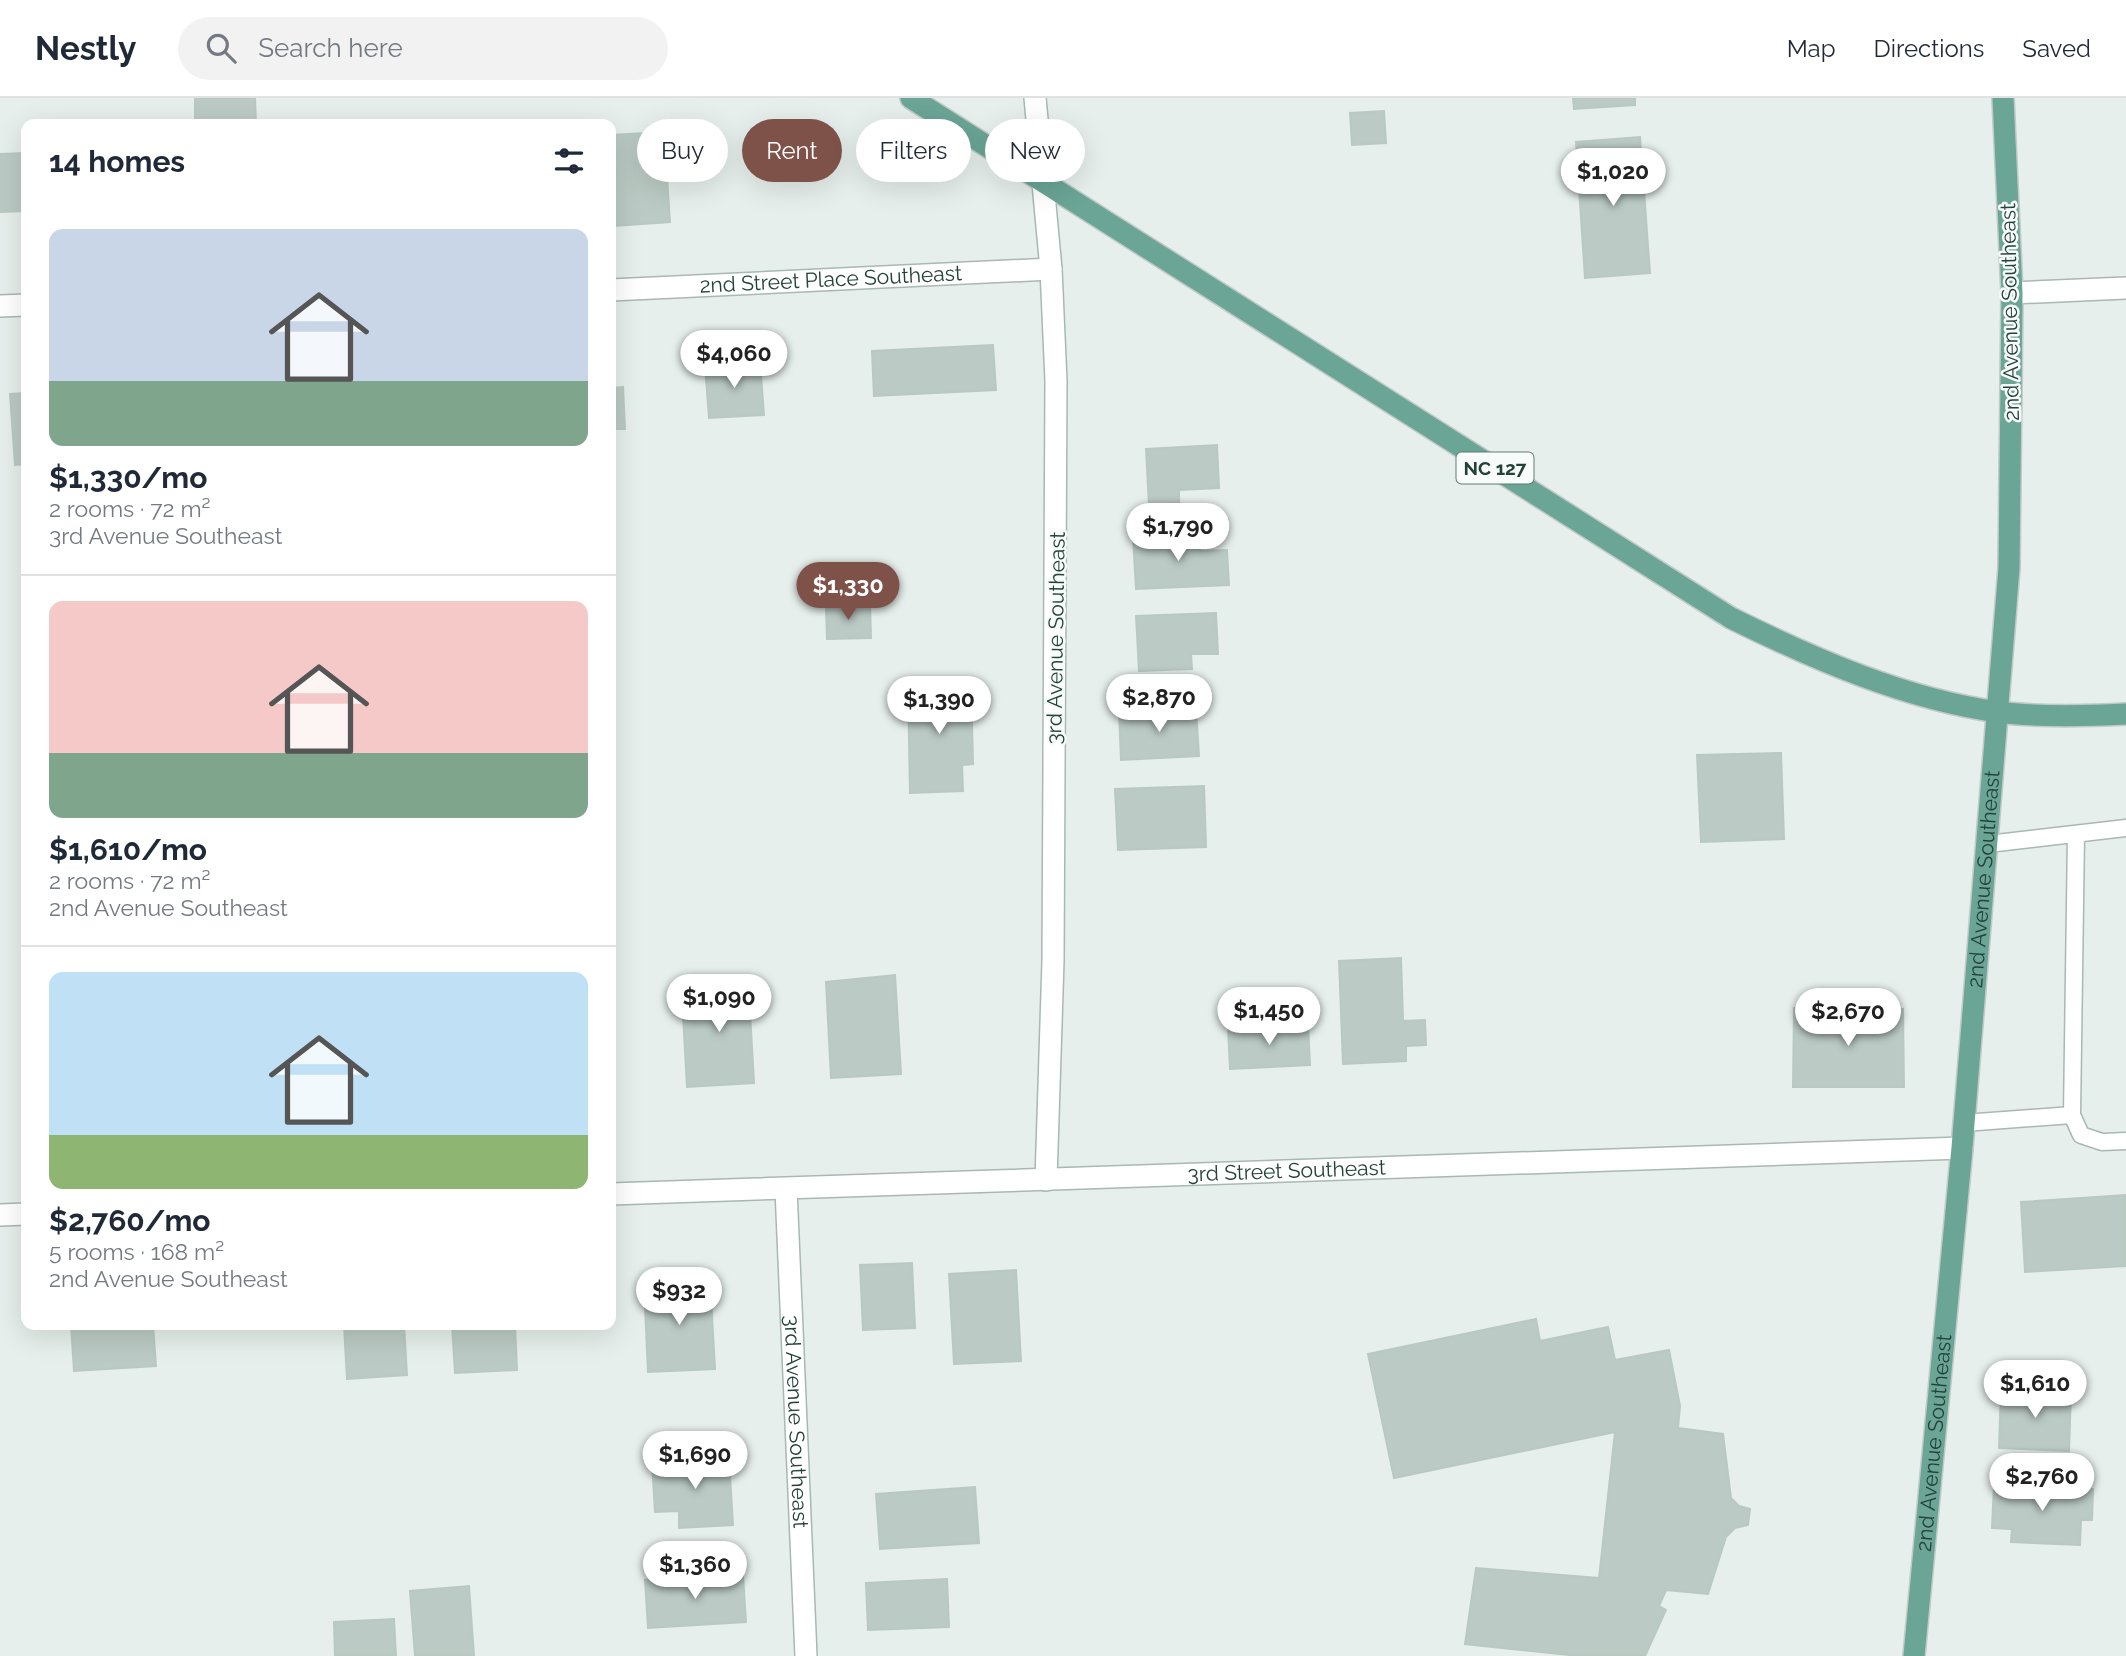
<!DOCTYPE html>
<meta charset="utf-8">
<style>
:root{--surface:#fff;--page:#f2f2f3;--text:#1f2937;--muted:#747a83;--line:#e0e1e3;--accent:#7f5249}
body{margin:0;font-family:Raleway,sans-serif;background:var(--page);color:var(--text);height:100vh;display:flex;flex-direction:column;font-size:26px;white-space:nowrap}
*{box-sizing:border-box;margin:0}
p{font-size:23px;color:var(--muted)}
.icon{flex:none;width:38px;height:38px;fill:none;stroke:currentColor;stroke-width:2;stroke-linecap:round;stroke-linejoin:round}
.map{position:relative;flex:1;overflow:hidden}
.panel{position:absolute;left:21px;top:21px;width:595px;height:1211px;display:flex;flex-direction:column;background:var(--surface);border-radius:14px;box-shadow:0 7px 28px #0002}
.panel>*{flex:none}
.top-card{position:absolute;left:637px;top:21px;width:665px;height:63px;display:flex;gap:14px}
.price{position:absolute;translate:-50% -60px;padding:0 16px;border-radius:24px;background:#fff;color:#222;font-size:23px;line-height:46px;filter:drop-shadow(0 2px 4px #0008)}
.price::after{content:'';position:absolute;left:50%;top:42px;width:21px;height:16px;margin-left:-10px;background:inherit;clip-path:polygon(0 0,100% 0,50% 100%)}
.price.current{background:var(--accent);color:#fff}
ul{padding:0;list-style:none}
li{display:grid;align-content:center;gap:14px;height:371px;padding:0 28px}
li+li{border-top:2px solid var(--line)}
li span{display:grid;place-items:center;height:217px;border-radius:14px;color:#555}
li>.icon{margin-inline-start:auto}
span .icon{width:126px;height:126px;fill:#fffc;stroke-width:1}
li b{font-size:30px}
h2{display:flex;justify-content:space-between;align-items:center;height:84px;padding:0 28px;font-size:30px}
.pill{padding:0 24px;border-radius:32px;background:var(--surface);box-shadow:0 7px 28px #0002;font-size:24px;line-height:63px}
.pill.current{background:var(--accent);color:#fff}
header{display:flex;align-items:center;gap:42px;box-sizing:border-box;height:98px;padding:0 35px;background:var(--surface);border-bottom:2px solid var(--line)}
header strong{font-size:33px}
nav{display:flex;gap:38px;margin-inline-start:auto;font-size:24px}
.search{width:490px;height:63px;background:var(--page);display:flex;align-items:center;gap:18px;box-sizing:border-box;padding:0 24px;border-radius:38px;color:var(--muted);font-size:26px}
.map>svg:first-child{display:block}
.building{fill:#bbcac4;stroke:#b8c9c2;stroke-width:2}
.lines{fill:none;stroke-linecap:round;stroke-linejoin:round}
.lane-casing{stroke:#a8b8b2;stroke-width:19}
.street-casing{stroke:#a8b8b2;stroke-width:24}
.primary-casing{stroke:#c2cac8;stroke-width:24}
.lane{stroke:#fff;stroke-width:16}
.street{stroke:#fff;stroke-width:21}
.primary{stroke:#6aa596;stroke-width:21}
.labels{text-anchor:middle;stroke-width:5;stroke-linejoin:round;paint-order:stroke}
.shield{fill:#f7fbf9;stroke:#637a73;stroke-width:2}
.shield-label{font-size:19px;font-weight:bold;fill:#24423a}
.street-label{font-size:21px;fill:#24423a;stroke:#f7fbf9}
</style>
<header>
<strong>Nestly</strong>
<div class="search"><svg class="icon" aria-label="search" viewBox="0 0 24 24"><circle cx="10" cy="10" r="6"/><path d="M15 15l6 6"/></svg>Search here</div>
<nav><a>Map</a><a>Directions</a><a>Saved</a></nav>
</header>
<div class="map">
<svg width="2126" height="1558" viewBox="0 0 2126 1558">
<rect width="100%" height="100%" fill="#e6efeb"/>
<path class="building" d="M195 0H255L256 26H195Z
M1573 0H1635V7L1574 11Z
M1384 13 1386 45 1352 47 1350 15Z
M664 34 670 124 614 128 611 37Z
M1640 39 1650 175 1585 180 1576 44Z
M26 55V113L0 114V56Z
M993 247 996 292 874 298 872 253Z
M760 264 764 317 709 320 705 267Z
M623 289 625 331H611V290Z
M26 295V366L15 367 10 296Z
M1217 347 1219 390 1179 392V405L1149 407 1146 351Z
M1199 435 1200 453 1227 452 1229 487 1136 491 1133 439Z
M870 506 871 540 827 541 826 507Z
M1216 515 1218 556H1191L1192 571 1139 573 1136 518Z
M971 585 973 666 962 667 963 693 910 695 908 586Z
M1196 610 1199 658 1121 662 1119 614Z
M1781 655 1784 741 1701 744 1697 657Z
M1204 688 1206 749 1118 752 1115 691Z
M1401 860 1403 923 1425 922 1426 947 1406 948V963L1343 966 1339 863Z
M895 877 901 976 831 980 826 884Z
M748 878 754 985 687 989 682 899 707 897 706 881Z
M1794 910 1903 911 1904 989H1793Z
M1308 927 1310 967 1230 971 1228 930Z
M2126 1097V1168L2025 1174 2021 1104Z
M912 1165 915 1230 863 1232 860 1167Z
M1016 1172 1021 1263 954 1266 949 1176Z
M710 1183 715 1271 648 1274 644 1187Z
M1536 1221 1540 1243 1608 1229 1615 1262 1669 1252 1680 1308 1678 1330 1723 1336 1731 1400 1739 1408 1750 1411 1748 1427 1735 1430 1726 1439 1708 1496 1666 1492 1659 1508 1666 1512 1645 1558H1579L1465 1546 1476 1470 1599 1480 1615 1334 1394 1380 1368 1256Z
M71 1227H153L156 1268 74 1273Z
M344 1227H404L407 1277 347 1281Z
M452 1227H515L517 1272 455 1275Z
M2001 1291 2071 1294 2069 1353 1999 1350Z
M729 1360 733 1427 679 1430V1413L655 1414 652 1364Z
M1994 1387 2093 1391 2092 1422H2081L2080 1447 2011 1444 2012 1431 1992 1430Z
M975 1389 979 1445 880 1451 876 1396Z
M743 1477 746 1524 648 1530 645 1482Z
M947 1481 949 1529 868 1532 866 1485Z
M469 1488 474 1558H415L410 1493Z
M394 1521 396 1558H335L334 1524Z"/>
<g class="lines">
<g class="lane-casing">
<path id="lane" d="M2076 736 2072 1017 2081 1037 2102 1044 2126 1043
M1988 746 2126 730
M1964 1025 2072 1017"/>
</g>
<g class="street-casing">
<g id="street">
<path d="M1035 0 1051 171 1056 283 1053 863 1046 1082"/>
<path id="s1" d="M611 192 1051 171"/>
<path d="M2012 195 2126 190"/>
<path d="M0 208 26 207"/>
<path id="s2" d="M786 1091 806 1558"/>
<path id="s3" d="M611 1096 1962 1050"/>
<path d="M0 1117 26 1116"/>
</g>
</g>
<g class="primary-casing">
<g id="primary">
<path d="M911 0 1731 520C1814 561 1905 601 1998 614 2036 619 2087 618 2126 616"/>
<path id="s4" d="M1914 1558 1962 1050 2009 470 2012 195 2003 0"/>
</g>
</g>
<use href="#lane" class="lane"/>
<use href="#street" class="street"/>
<use href="#primary" class="primary"/>
</g>
<g class="labels">
<rect class="shield" x="1456.5" y="354.5" width="77" height="31" rx="5"/>
<g class="shield-label">
<text x="1495" y="377">NC 127</text>
</g>
<g class="street-label">
<text dy="7" stroke="none"><textPath href="#s1" startOffset="220">2nd Street Place Southeast</textPath></text>
<text transform="translate(2010 214) rotate(-91)" y="7">2nd Avenue Southeast</text>
<text transform="translate(1056 540) rotate(-89)" y="7">3rd Avenue Southeast</text>
<text dy="7" stroke="none"><textPath href="#s4" startOffset="780">2nd Avenue Southeast</textPath></text>
<text dy="7" stroke="none"><textPath href="#s3" startOffset="676">3rd Street Southeast</textPath></text>
<text dy="7" stroke="none"><textPath href="#s2" startOffset="233">3rd Avenue Southeast</textPath></text>
<text dy="7" stroke="none"><textPath href="#s4" startOffset="214">2nd Avenue Southeast</textPath></text>
</g>
</g>
</svg>
<b class="price" style="left:1613px;top:110px">$1,020</b>
<b class="price" style="left:734px;top:292px">$4,060</b>
<b class="price" style="left:1178px;top:465px">$1,790</b>
<b class="price current" style="left:848px;top:524px">$1,330</b>
<b class="price" style="left:1159px;top:636px">$2,870</b>
<b class="price" style="left:939px;top:638px">$1,390</b>
<b class="price" style="left:719px;top:936px">$1,090</b>
<b class="price" style="left:1269px;top:949px">$1,450</b>
<b class="price" style="left:1848px;top:950px">$2,670</b>
<b class="price" style="left:679px;top:1229px">$932</b>
<b class="price" style="left:2035px;top:1322px">$1,610</b>
<b class="price" style="left:695px;top:1393px">$1,690</b>
<b class="price" style="left:2042px;top:1415px">$2,760</b>
<b class="price" style="left:695px;top:1503px">$1,360</b>
<div class="top-card">
<a class="pill">Buy</a>
<a class="pill current">Rent</a>
<a class="pill">Filters</a>
<a class="pill">New</a>
</div>
<section class="panel">
<h2>14 homes<svg class="icon" aria-label="filters" viewBox="0 0 24 24"><path d="M4 7h16M4 17h16"/><circle cx="9" cy="7" r="2"/><circle cx="15" cy="17" r="2"/></svg></h2>
<ul>
<li><span style="background:linear-gradient(#c9d6e8 70%,#7fa58c 0)"><svg class="icon" aria-label="home" viewBox="0 0 24 24"><path d="M3 11l9-7 9 7M6 9v11h12V9"/></svg></span><div><b>$1,330/mo</b><p>2 rooms · 72 m²</p><p>3rd Avenue Southeast</p></div></li>
<li><span style="background:linear-gradient(#f6c9c9 70%,#7fa58c 0)"><svg class="icon" aria-label="home" viewBox="0 0 24 24"><path d="M3 11l9-7 9 7M6 9v11h12V9"/></svg></span><div><b>$1,610/mo</b><p>2 rooms · 72 m²</p><p>2nd Avenue Southeast</p></div></li>
<li><span style="background:linear-gradient(#bfe0f5 75%,#8fb573 0)"><svg class="icon" aria-label="home" viewBox="0 0 24 24"><path d="M3 11l9-7 9 7M6 9v11h12V9"/></svg></span><div><b>$2,760/mo</b><p>5 rooms · 168 m²</p><p>2nd Avenue Southeast</p></div></li>
</ul>
</section>
</div>
